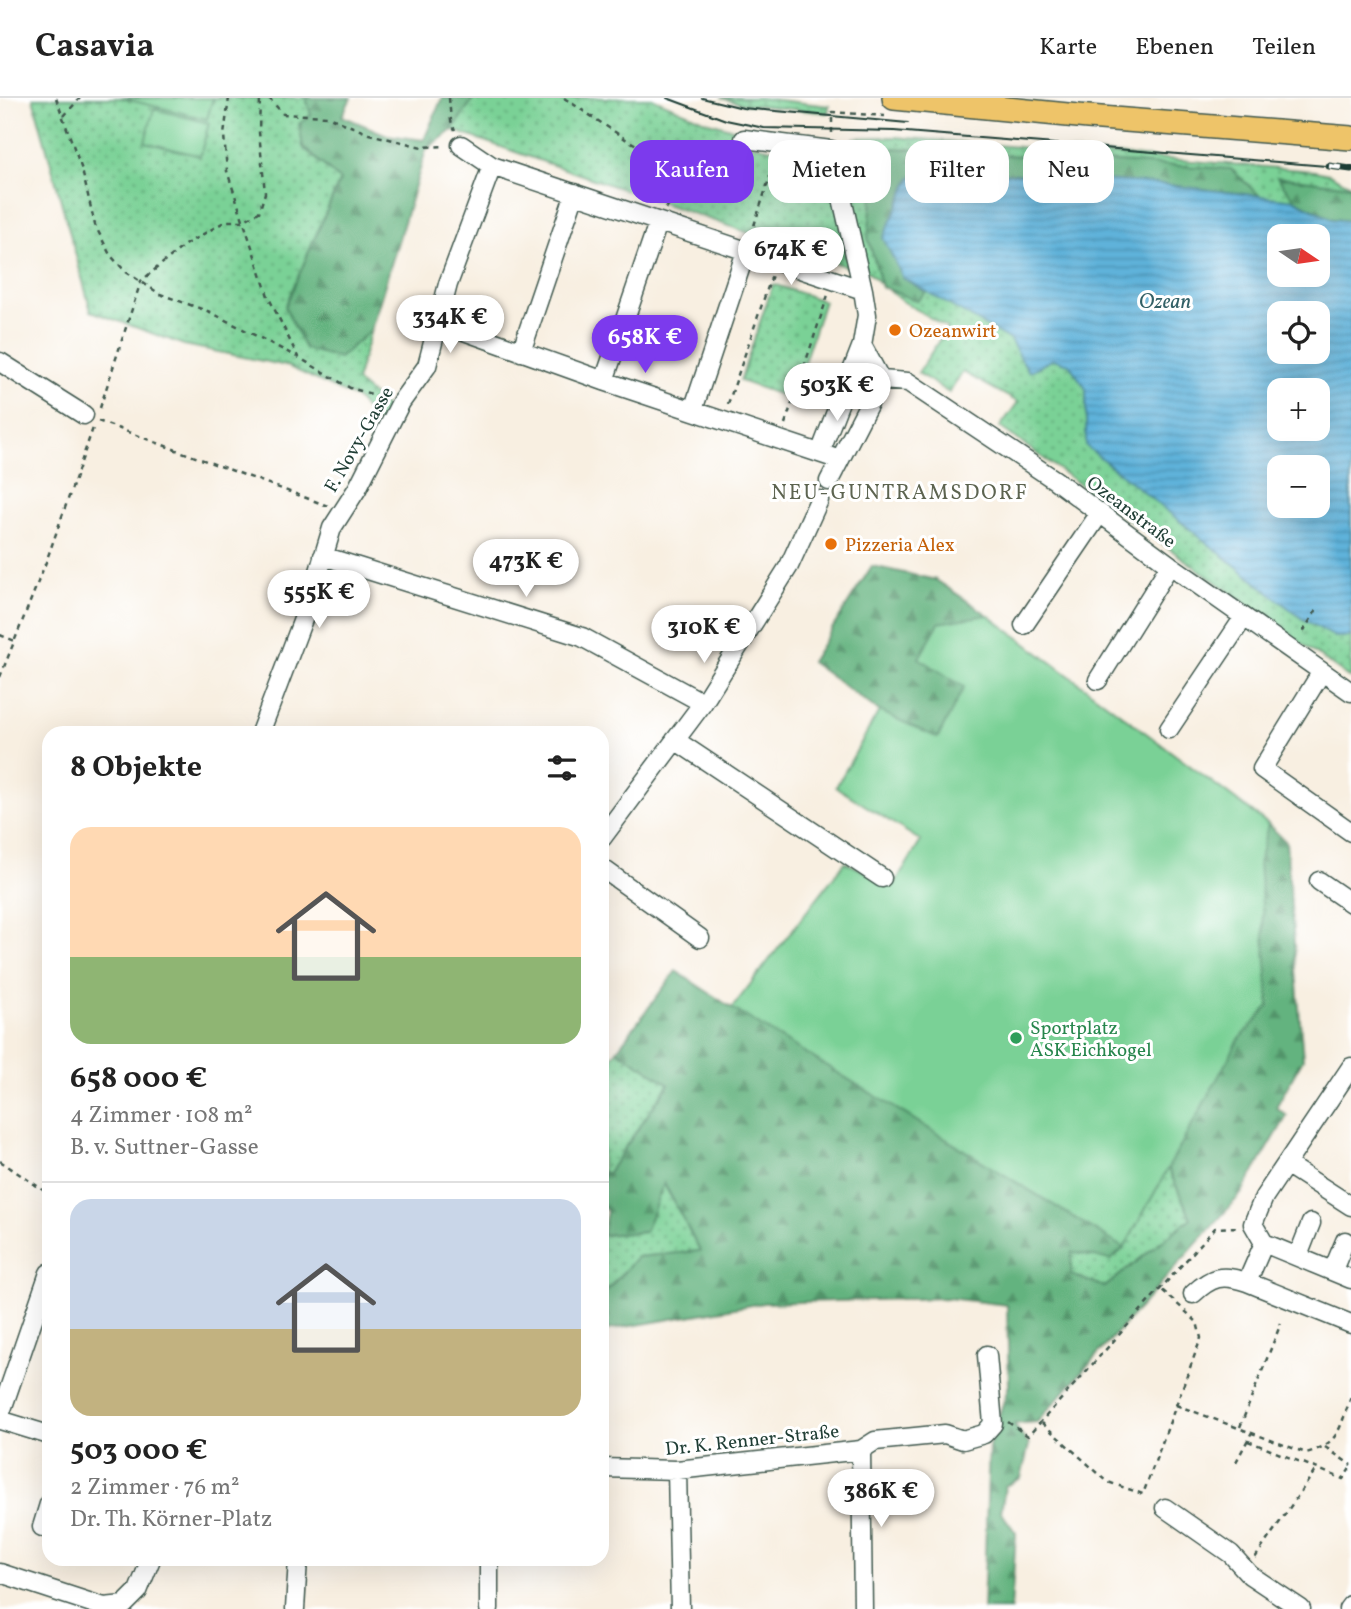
<!DOCTYPE html>
<html lang="de">
<meta charset="utf-8">
<style>
:root{--surface:#fff;--page:#f6f6f6;--text:#222;--muted:#767676;--line:#e0e0e0;--accent:#7c3aed}
body{margin:0;font-family:Vollkorn,serif;background:var(--page);color:var(--text);height:100vh;display:flex;flex-direction:column;font-size:26px;white-space:nowrap}
*{box-sizing:border-box;margin:0}
p{font-size:23px;color:var(--muted)}
.icon{flex:none;width:38px;height:38px;fill:none;stroke:currentColor;stroke-width:2;stroke-linecap:round;stroke-linejoin:round}
.map{position:relative;flex:1;overflow:hidden}
.drawer{position:absolute;left:42px;top:628px;width:567px;height:840px;display:flex;flex-direction:column;background:var(--surface);border-radius:21px;box-shadow:0 7px 28px #0002}
.drawer>*{flex:none}
.hud{position:absolute;left:630px;top:42px;width:616px;height:63px;display:flex;gap:14px}
.needle{width:46px;rotate:103deg}
.controls{position:absolute;left:1267px;top:126px;display:grid;gap:14px}
.controls a{display:grid;place-items:center;width:63px;height:63px;border-radius:14px;background:var(--surface);box-shadow:0 7px 28px #0002;font-size:35px}
.price{position:absolute;translate:-50% -60px;padding:0 16px;border-radius:24px;background:#fff;color:#222;font-size:23px;line-height:46px;filter:drop-shadow(0 2px 4px #0008)}
.price::after{content:'';position:absolute;left:50%;top:42px;width:21px;height:16px;margin-left:-10px;background:inherit;clip-path:polygon(0 0,100% 0,50% 100%)}
.price.selected{background:var(--accent);color:#fff}
ul{padding:0;list-style:none}
li{display:grid;align-content:center;gap:14px;height:371px;padding:0 28px}
li+li{border-top:2px solid var(--line)}
li span{display:grid;place-items:center;height:217px;border-radius:21px;color:#555}
li>.icon{margin-inline-start:auto}
span .icon{width:126px;height:126px;fill:#fffc;stroke-width:1}
li b{font-size:30px}
h2{display:flex;justify-content:space-between;align-items:center;height:84px;padding:0 28px;font-size:30px}
.pill{padding:0 24px;border-radius:21px;background:var(--surface);box-shadow:0 7px 28px #0002;font-size:24px;line-height:63px}
.pill.selected{background:var(--accent);color:#fff}
header{display:flex;align-items:center;gap:42px;box-sizing:border-box;height:98px;padding:0 35px;background:var(--surface);border-bottom:2px solid var(--line)}
header strong{font-size:33px}
nav{display:flex;gap:38px;margin-inline-start:auto;font-size:24px}
.map>svg:first-child{display:block}
.grass{fill:url(#grass-dots);stroke:#4c8765;stroke-width:2;fill-rule:evenodd}
.forest{fill:url(#forest-firs);stroke:#41785a;stroke-width:2}
.garden{fill:#7ad196;stroke:#4c8765;stroke-width:2}
.water{fill:url(#water-rules);stroke:#3e7887;stroke-width:2;fill-rule:evenodd}
.lines{fill:none;stroke-linecap:round;stroke-linejoin:round}
.minor-casing{stroke:#40584e;stroke-width:21}
.major-casing{stroke:#40584e;stroke-width:26}
.path{stroke:#40584e;stroke-width:2.5;stroke-dasharray:5 5;stroke-linecap:butt}
.minor{stroke:#fff;stroke-width:18}
.major{stroke:#eec469;stroke-width:23}
.tram{stroke:#1f3d34;stroke-width:2}
.rail-casing{stroke:#1f3d34;stroke-width:7}
.rail{stroke:#fff;stroke-width:4.5;stroke-dasharray:13;stroke-linecap:butt}
.food-dot{fill:#e8710a;stroke:#fff;stroke-width:2.5}
.leisure-dot{fill:#2e9e5b;stroke:#fff;stroke-width:2.5}
.labels{text-anchor:middle;stroke-width:6;stroke-linejoin:round;paint-order:stroke}
.food-label{font-size:19px;fill:#c56008;stroke:#fff;text-anchor:start}
.street-label{font-size:19px;fill:#1f3d34;stroke:#fff}
.leisure-label{font-size:19px;fill:#27864d;stroke:#fff;text-anchor:start}
.water-label{font-size:21px;font-style:italic;fill:#326066;stroke:#fff}
.neighbourhood-label{font-size:21px;letter-spacing:2px;fill:#5d6450;stroke:#fff}
</style>
<header>
<strong>Casavia</strong>
<nav><a>Karte</a><a>Ebenen</a><a>Teilen</a></nav>
</header>
<div class="map">
<svg width="1351" height="1511" viewBox="0 0 1351 1511">
<defs>
<pattern id="grass-dots" width="8" height="8" patternUnits="userSpaceOnUse" patternTransform="scale(1.75)"><rect width="8" height="8" fill="#7ad196"/><path d="M2 2h.1M6 6h.1" fill="none" stroke="#63ab7b" stroke-width="1.8" stroke-linecap="round"/></pattern>
<pattern id="forest-firs" width="22" height="20" patternUnits="userSpaceOnUse" patternTransform="scale(1.75)"><rect width="22" height="20" fill="#63b37f"/><path d="M5 1l3.5 6h-7zM16 11l3.5 6h-7z" fill="#519369"/></pattern>
<pattern id="water-rules" width="6" height="5" patternUnits="userSpaceOnUse" patternTransform="scale(1.75)"><rect width="6" height="5" fill="#5eb2da"/><path d="M0 2.5h6" fill="none" stroke="#4d92b2"/></pattern>
</defs>
<rect width="100%" height="100%" fill="#fff"/>
<filter id="ink" filterUnits="userSpaceOnUse"><feTurbulence type="fractalNoise" baseFrequency=".0143" numOctaves="2"/><feDisplacementMap in="SourceGraphic" scale="14" xChannelSelector="R" yChannelSelector="G"/><feConvolveMatrix kernelMatrix="1 2 1 2 8 2 1 2 1" color-interpolation-filters="sRGB"/></filter>
<filter id="wash" filterUnits="userSpaceOnUse"><feTurbulence type="fractalNoise" baseFrequency=".00686" numOctaves="4" result="noise"/><feDisplacementMap in="SourceGraphic" scale="28" xChannelSelector="R" yChannelSelector="G"/><feGaussianBlur stdDeviation="1.57" result="paint"/><feColorMatrix in="noise" values="0 0 0 0 0 0 0 0 0 0 0 0 0 0 0 0 0 1.4 0 .05"/><feComposite in="paint" operator="in"/></filter>
<g filter="url(#wash)">
<rect width="100%" height="100%" fill="#f8efe1"/>
<path class="grass" d="M33 0H306L311 17 303 49 340 82 285 209 339 260 371 232 356 283 390 312 380 328 356 300 287 268 184 247 91 213Z
M474 0H652L706 23 737 32 736 41 745 45 808 59 819 64 830 76 853 171 452 32Z
M721 0H760L829 8 828 15 743 6Z
M894 39 1315 73 1329 76 1351 87V581L1000 329 1018 304 963 274 949 295 918 275 947 230 899 201 882 186V189L876 181 864 171 840 71 845 57 854 40ZM1279 138H1318V177H1279ZM1279 215H1318V254H1279ZM1279 292H1318V331H1279ZM1279 369H1318V408H1279Z
M773 186 824 203 792 301 740 283Z
M617 952 669 985 607 1076 602 1073V972Z
M1168 1070 1191 1120 1105 1189 1070 1177 1072 1154 1111 1161 1124 1150Z
M663 1085 701 1153 637 1159 602 1198V1137L645 1134Z"/>
<path class="forest" d="M306 0H351L342 18 387 37 424 42 442 0H474L452 32 426 52 371 232 339 260 305 251 285 209 340 82 303 49 299 26 311 17Z
M894 50 1231 71 1260 98 1160 86 903 180 926 194 917 203 882 189 868 140 874 82Z
M1277 79 1351 88V123L1332 121 1295 102Z
M872 468 936 482 988 517 939 525 919 560 965 589 937 640 879 613 811 564Z
M1268 726 1286 744 1303 961 1276 1009 1287 1018 1241 1096 1037 1324 1014 1326 1029 1347 1021 1380 1005 1388 1001 1414 1016 1435 1011 1511H983L989 1348 1009 1287 1007 1207 947 1200 763 1205 602 1233V1198L637 1159 700 1153 664 1085 645 1134 602 1137 607 1113 602 1109V1073L607 1076 669 986 617 952 676 873 732 910 1124 1150 1111 1162 1072 1154 1071 1177 1105 1189 1191 1120 1168 1070 1238 943 1269 908 1259 764Z"/>
<path class="garden" d="M121 0H213L207 21Z
M154 11 209 25 200 58 145 44Z
M988 517 1268 726 1259 764 1269 908 1238 943 1124 1150 732 910 845 764 894 787 921 743 836 689 879 613 938 640 964 589 919 560 939 525Z"/>
<path class="water" d="M974 73 1160 86 1295 102 1332 121 1351 123V539H1335L1301 520 1086 348V291L1069 266 1053 261 1029 274 1010 242 903 180 883 140 911 79ZM1279 138H1318V177H1279ZM1279 215H1318V254H1279ZM1279 292H1318V331H1279ZM1279 369H1318V408H1279Z"/>
</g>
<g filter="url(#ink)">
<g class="lines">
<g class="minor-casing">
<path id="minor" d="M744 41 831 52 863 192
M461 47 492 68 863 192 867 217 862 247 881 282
M439 224 604 283 840 362
M521 254 575 95
M0 264 84 317
M881 282 908 284 1055 382 1170 467 1351 594
M604 283 658 125
M693 312 746 153
M820 355 862 247
M829 383 881 282
M323 458 582 539 703 605
M1024 527 1100 415
M1321 575 1262 671 1351 734
M1098 582 1170 467
M1169 631 1244 519
M260 635 311 500 332 430 357 391 401 304 427 268 448 186 492 68
M675 642 882 780
M602 740 703 605 789 468 819 402
M602 770 700 840
M1319 783 1351 805
M1351 969 1264 1099 1253 1126 1264 1145 1351 1181
M1286 1066 1351 1108
M1298 1158 1311 1125
M1333 1172 1345 1143
M1247 1184 1351 1226
M1193 1196C1212 1178 1222 1176 1247 1184L1264 1145
M0 1317 49 1175
M0 1322 49 1337
M861 1352 863 1511
M602 1370 677 1372 861 1352 875 1343 945 1336 963 1342 984 1336 993 1326 987 1257
M677 1372 680 1511
M1165 1410 1231 1456 1250 1477 1301 1511
M42 1429 49 1406
M489 1461V1511
M0 1475 104 1509 124 1507
M124 1507 138 1493 151 1461
M295 1511 298 1461
M1348 1511 1351 1507"/>
</g>
<g class="major-casing">
<path id="major" d="M894 0 1088 19 1351 40"/>
</g>
<path class="path" d="M56 0 82 72 95 127 110 157 126 174 160 196 210 214 297 259
M229 0 224 37 227 73 268 198 298 259 350 290 386 300
M269 0 283 16 327 18 369 36 422 49 446 48
M449 0 451 23 455 32
M564 0 627 42 695 77
M64 18 80 0
M832 35V14L885 18
M666 111C680 84 709 67 732 50
M751 137 776 60
M728 306 772 177
M100 310 141 183 186 146 226 123H243L259 114 265 95 259 34 260 0
M98 323 328 408
M785 326 828 197
M1303 534 1317 511
M0 537 15 543
M0 579 46 464 93 330
M0 1063 49 1096
M1176 1307 1306 1355C1341 1345 1339 1330 1351 1299
M1008 1324 1028 1338 1215 1130 1239 1129
M1042 1325 1108 1384 1143 1396 1201 1240 1197 1224 1161 1191
M1240 1329 1281 1225
M1248 1343 1343 1381 1351 1369
M1325 1349 1351 1367
M1236 1364 1252 1334
M1255 1460 1317 1370"/>
<use href="#minor" class="minor"/>
<use href="#major" class="major"/>
<path class="tram" d="M667 0 726 22 764 30 894 33 1351 70
M702 0 743 10 908 25"/>
<g class="rail-casing">
<path id="rail" d="M1329 68 1351 71"/>
</g>
<use href="#rail" class="rail"/>
</g>
</g>
<g class="food-dot">
<circle cx="895" cy="232" r="7"/>
<circle cx="831" cy="446" r="7"/>
</g>
<circle class="leisure-dot" cx="1016" cy="940" r="7"/>
<g class="labels">
<g class="food-label">
<text x="909" y="239">Ozeanwirt</text>
<text x="845" y="453">Pizzeria Alex</text>
</g>
<g class="street-label">
<text transform="translate(358 341) rotate(-60)" y="7">F. Novy-Gasse</text>
<text transform="translate(1132 413) rotate(37)" y="7">Ozeanstraße</text>
<text transform="translate(752 1341) rotate(-6)" y="7">Dr. K. Renner-Straße</text>
</g>
<g class="leisure-label">
<text x="1030" y="936">Sportplatz<tspan x="1030" dy="22">ASK Eichkogel</tspan></text>
</g>
<g class="water-label">
<text x="1165" y="210">Ozean</text>
</g>
<g class="neighbourhood-label">
<text x="900" y="401">NEU-GUNTRAMSDORF</text>
</g>
</g>
</svg>
<div class="controls">
<a><svg class="needle" viewBox="-14 -14 28 28"><path d="M0-13l5 13h-10z" fill="#e53935"/><path d="M0 13l5-13h-10z" fill="#767676"/></svg></a>
<a><svg class="icon" aria-label="locate" viewBox="0 0 24 24"><circle cx="12" cy="12" r="6"/><path d="M12 2v4M12 18v4M2 12h4M18 12h4"/></svg></a>
<a>+</a>
<a>−</a>
</div>
<b class="price" style="left:791px;top:189px">674K €</b>
<b class="price" style="left:450px;top:257px">334K €</b>
<b class="price selected" style="left:645px;top:277px">658K €</b>
<b class="price" style="left:837px;top:325px">503K €</b>
<b class="price" style="left:526px;top:501px">473K €</b>
<b class="price" style="left:319px;top:532px">555K €</b>
<b class="price" style="left:704px;top:567px">310K €</b>
<b class="price" style="left:881px;top:1431px">386K €</b>
<div class="hud">
<a class="pill selected">Kaufen</a>
<a class="pill">Mieten</a>
<a class="pill">Filter</a>
<a class="pill">Neu</a>
</div>
<section class="drawer">
<h2>8 Objekte<svg class="icon" aria-label="filters" viewBox="0 0 24 24"><path d="M4 7h16M4 17h16"/><circle cx="9" cy="7" r="2"/><circle cx="15" cy="17" r="2"/></svg></h2>
<ul>
<li><span style="background:linear-gradient(#ffd9b3 60%,#8fb573 0)"><svg class="icon" aria-label="home" viewBox="0 0 24 24"><path d="M3 11l9-7 9 7M6 9v11h12V9"/></svg></span><div><b>658 000 €</b><p>4 Zimmer · 108 m²</p><p>B. v. Suttner-Gasse</p></div></li>
<li><span style="background:linear-gradient(#c9d6e8 60%,#c2b280 0)"><svg class="icon" aria-label="home" viewBox="0 0 24 24"><path d="M3 11l9-7 9 7M6 9v11h12V9"/></svg></span><div><b>503 000 €</b><p>2 Zimmer · 76 m²</p><p>Dr. Th. Körner-Platz</p></div></li>
</ul>
</section>
</div>
